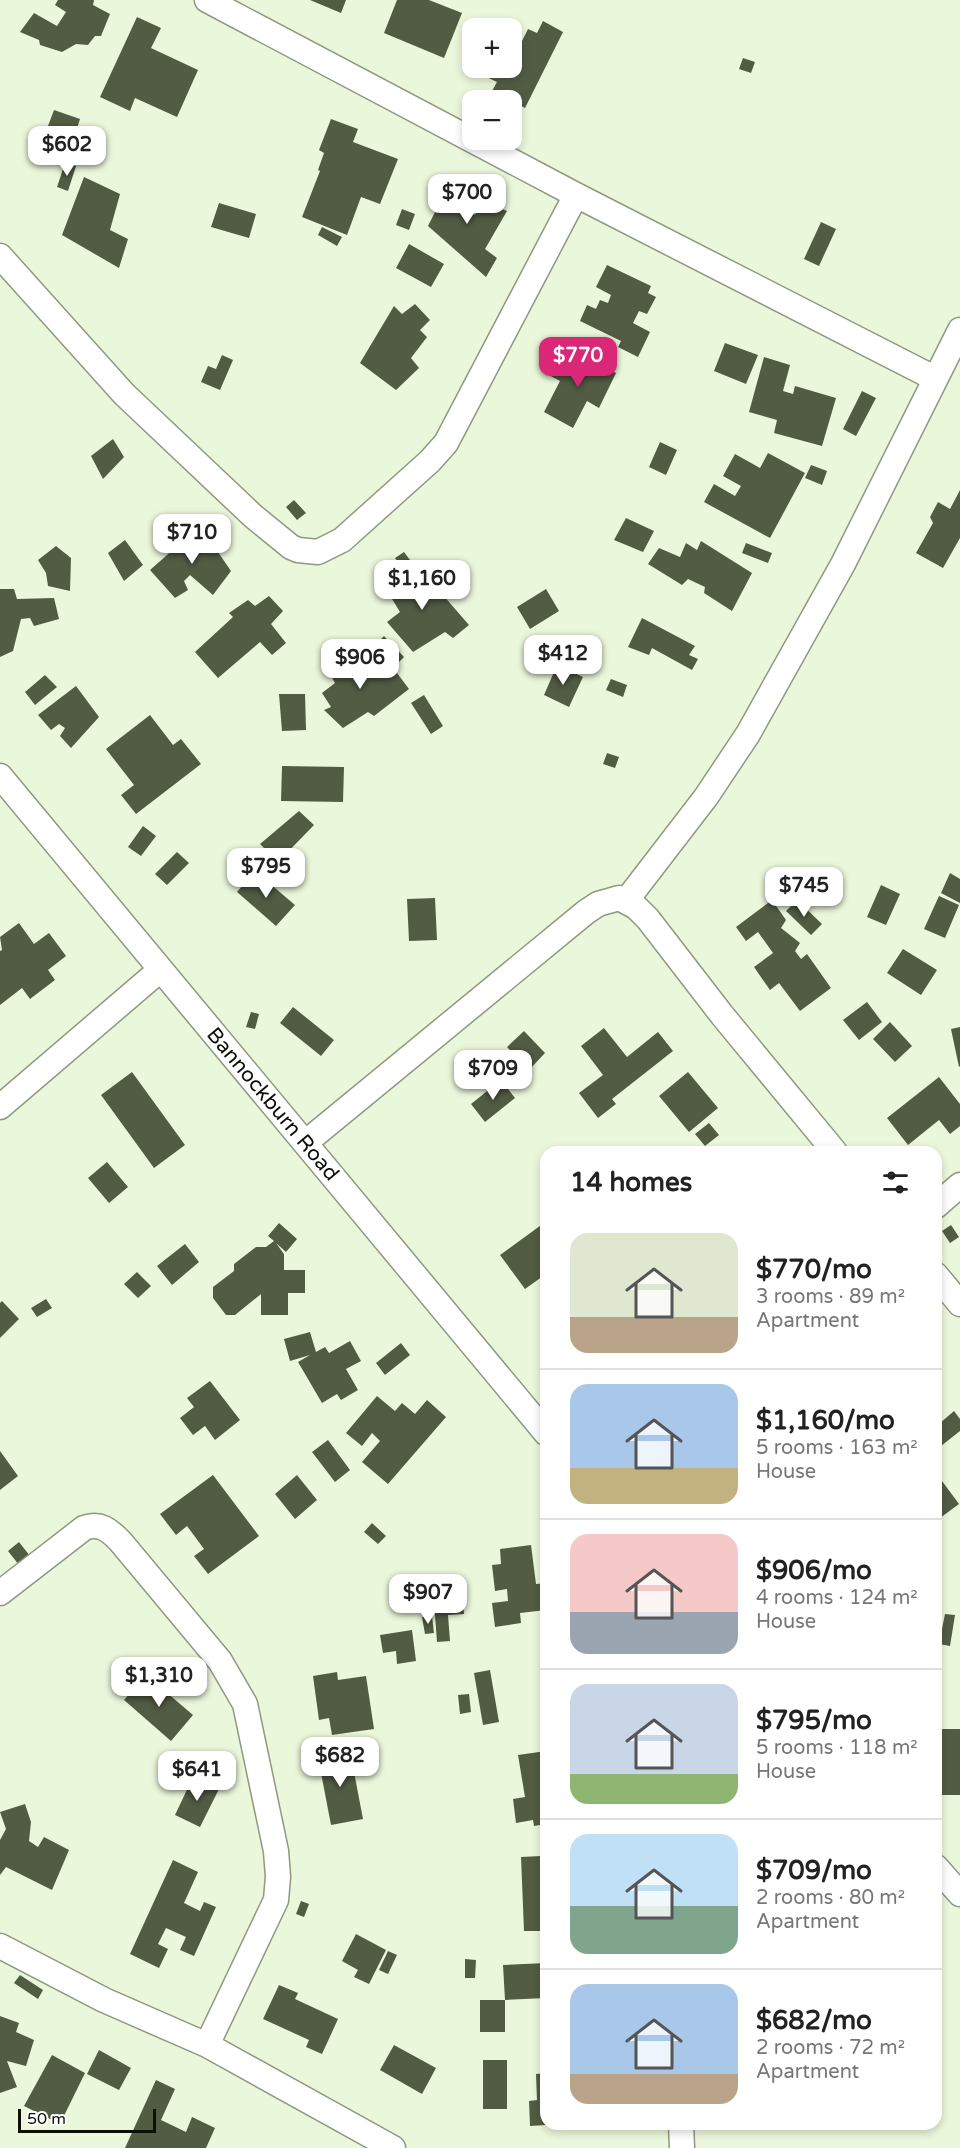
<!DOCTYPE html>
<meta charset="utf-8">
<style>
:root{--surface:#fff;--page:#f2f2f2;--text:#222;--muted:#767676;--line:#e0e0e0;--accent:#db2777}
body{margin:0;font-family:"Varela Round",sans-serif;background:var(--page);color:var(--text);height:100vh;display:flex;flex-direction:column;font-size:22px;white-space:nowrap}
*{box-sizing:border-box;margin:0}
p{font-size:20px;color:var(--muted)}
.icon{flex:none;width:33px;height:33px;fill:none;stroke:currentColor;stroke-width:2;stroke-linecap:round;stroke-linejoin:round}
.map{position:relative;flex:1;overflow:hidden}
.side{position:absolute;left:540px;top:1146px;width:402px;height:984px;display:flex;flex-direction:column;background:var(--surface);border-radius:18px;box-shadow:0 3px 9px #0003}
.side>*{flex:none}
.tools{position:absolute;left:462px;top:18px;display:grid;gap:12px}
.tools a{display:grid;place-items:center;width:60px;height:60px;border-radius:12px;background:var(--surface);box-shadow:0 3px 9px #0003;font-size:30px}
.scale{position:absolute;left:18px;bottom:15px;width:138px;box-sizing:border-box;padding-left:6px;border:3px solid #0c1007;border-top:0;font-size:16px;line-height:21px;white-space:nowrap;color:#0c1007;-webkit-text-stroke:4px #fff;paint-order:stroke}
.price{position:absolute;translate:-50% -51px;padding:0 14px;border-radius:12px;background:#fff;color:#222;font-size:20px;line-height:39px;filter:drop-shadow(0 2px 3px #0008)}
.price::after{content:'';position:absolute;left:50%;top:36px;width:18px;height:14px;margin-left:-9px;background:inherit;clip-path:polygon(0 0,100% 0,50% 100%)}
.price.on{background:var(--accent);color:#fff}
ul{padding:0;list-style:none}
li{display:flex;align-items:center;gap:18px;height:150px;padding:0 30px}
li+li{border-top:2px solid var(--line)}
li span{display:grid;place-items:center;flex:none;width:168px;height:120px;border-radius:18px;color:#555}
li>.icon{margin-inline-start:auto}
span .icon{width:72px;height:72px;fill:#fffc;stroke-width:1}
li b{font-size:26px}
h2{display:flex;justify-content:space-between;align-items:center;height:72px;padding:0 30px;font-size:26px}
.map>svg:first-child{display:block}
.building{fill:#525c43}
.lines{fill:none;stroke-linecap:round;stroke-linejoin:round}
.minor-casing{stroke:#8e997f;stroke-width:27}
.minor{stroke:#fff;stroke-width:24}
.labels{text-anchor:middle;stroke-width:6;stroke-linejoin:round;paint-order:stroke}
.street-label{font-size:21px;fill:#0c1007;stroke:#fff}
</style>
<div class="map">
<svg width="960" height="2148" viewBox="0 0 960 2148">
<rect width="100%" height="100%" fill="#ebf7db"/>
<path class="building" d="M58 0H94L93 5 110 14 101 36H95L88 45 76 44 62 52 40 45 39 40 20 32 34 13 57 26 66 12 55 5Z
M310 0H346L341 13Z
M397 0H429L462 13 444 58 384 33Z
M137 17 161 28 151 48 198 70 177 117 135 98 130 111 100 97Z
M543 21 563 32 525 108 492 91 497 82 478 73 481 68H512V38L521 43 528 29 537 33Z
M743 58 755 62 751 73 739 69Z
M54 110 80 119 75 135 48 126Z
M331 119 358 129 353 142 398 159 380 204 361 197 347 235 302 217 320 171 318 170 324 153 319 150Z
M65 163 76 166 68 191 57 187Z
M84 177 120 194 110 230 128 239 119 268 62 235Z
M452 178 475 189 468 209 475 215 483 201 507 211 485 249 497 258 486 277 428 226Z
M219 203 256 214 249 238 211 227Z
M402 209 415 214 409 230 396 225Z
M821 222 836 229 819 266 804 259Z
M322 227 342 237 337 246 318 235Z
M409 244 444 264 431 287 396 268Z
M607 265 651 286 648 293 656 297 647 314 639 311 633 323 650 332 638 357 618 347 621 341 580 321 587 305 596 309 600 300 608 303 611 295 596 287Z
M415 304 430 320 420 330 427 337 411 358 419 368 396 390 360 363 394 306 402 314Z
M725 343 758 355 746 384 714 371Z
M578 353 616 373 599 408 587 401 573 428 544 412 560 381 549 375 556 360 571 367Z
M222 355 233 360 220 390 201 382 208 366 216 369Z
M764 357 790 365 783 391 793 394 795 386 836 398 822 446 774 433 777 420 749 412Z
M862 391 876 398 856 436 843 429Z
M113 439 124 457 103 479 91 456Z
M660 442 677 450 666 475 649 467Z
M768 453 805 473 770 538 704 502 714 484 735 496 741 486 723 476 735 454 760 468Z
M811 465 827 471 822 485 805 478Z
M960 490V538L943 568 916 553 933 523 930 517 938 502 950 509Z
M294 500 306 513 297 520 286 507Z
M626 518 654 531 643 552 614 540Z
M200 526 231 571 213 595 190 575 184 581 188 590 175 598 150 570Z
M125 540 143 565 124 581 108 553Z
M701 541 752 573 732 611 704 593 705 587 688 579 682 585 648 564 659 548 680 557 686 543 697 550Z
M746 543 772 553 768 563 742 553Z
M56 546 71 558 70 591 48 586 46 573 38 560Z
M404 552 413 564 404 571 395 558Z
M417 565 469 625 453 638 445 632 413 652 387 622 400 612 386 589Z
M0 589H14L17 599 54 598 59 619 34 626 30 618 21 619 13 651 0 657Z
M546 589 559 611 530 629 517 607Z
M269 596 283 611 271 624 286 643 272 655 260 642 218 678 195 652 233 617 229 613 248 600 255 606Z
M642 618 695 646 689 655 698 659 692 670 652 648 649 655 628 647Z
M384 636 404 657 395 666 375 645Z
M343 653 372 674 391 665 409 689 374 716 368 712 343 728 324 710 331 707 322 693 335 683 326 667Z
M557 665 583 677 569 707 544 695Z
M45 675 57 687 35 705 25 692Z
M611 679 627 685 623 697 606 690Z
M76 686 99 717 71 748 60 736 65 728 59 724 51 730 38 715Z
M279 694H305L306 730 282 731Z
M424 695 443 726 431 734 411 703Z
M150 715 173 745 181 739 201 764 136 814 121 795 134 785 106 749Z
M607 753 619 757 615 768 603 764Z
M282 766 344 767 343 802 281 801Z
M299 811 314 825 278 862 260 844Z
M143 826 156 836 141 856 128 847Z
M177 852 189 863 167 885 155 874Z
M255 871 295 905 276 926 237 892Z
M950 873 960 879V903L941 893Z
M881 885 900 894 886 925 867 917Z
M939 896 959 905 945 938 924 929Z
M435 898 437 940 409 941 407 899Z
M772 900 786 920 781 928 800 943 795 951 801 959 807 954 831 988 800 1011 779 983 770 990 754 967 773 953 758 932 746 941 736 927Z
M797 900 822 924 811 935 786 911Z
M19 923 34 944 49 933 66 956 48 970 55 980 30 999 22 988 0 1005V951L2 950 0 937Z
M903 949 937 970 921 995 887 973Z
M867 1002 882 1022 859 1040 843 1020Z
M293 1007 334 1040 321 1056 280 1023Z
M251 1012 259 1014 255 1029 246 1027Z
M890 1022 912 1046 895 1062 873 1039Z
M960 1027V1066L959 1067 951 1029Z
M604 1028 627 1057 658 1032 673 1051 612 1099 616 1104 598 1118 579 1093 603 1075 581 1046Z
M524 1031 545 1053 529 1070 507 1047Z
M487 1051 502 1073 493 1079 478 1057Z
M132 1072 185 1145 154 1168 101 1095Z
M688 1072 718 1108 689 1132 659 1096Z
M939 1077 960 1104V1126L950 1134 939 1120 908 1145 887 1118Z
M501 1080 515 1098 485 1122 471 1104Z
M709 1123 719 1135 705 1146 695 1134Z
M107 1162 128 1187 109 1203 88 1178Z
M279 1223 297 1239 286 1252 276 1243 284 1254V1270H305V1293H288V1315H261V1294L235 1315H226L213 1298V1287L234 1271V1264L256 1247H266L274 1241 268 1236Z
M544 1223 546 1274 525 1289 500 1255Z
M951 1225 959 1237 950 1243 942 1231Z
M185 1244 199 1262 172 1285 157 1266Z
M137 1272 151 1286 138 1298 124 1284Z
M46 1299 52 1308 37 1317 31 1308Z
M2 1301 19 1319 0 1338V1303Z
M310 1332 316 1352 325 1347 329 1353 350 1341 361 1361 346 1369 358 1390 341 1400 337 1394 322 1403 298 1362 310 1355 290 1361 284 1339Z
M401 1343 410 1355 385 1375 376 1363Z
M210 1381 240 1420 215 1440 205 1426 193 1435 180 1418 194 1407 187 1398Z
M377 1396 395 1411 402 1403 415 1414 427 1400 446 1417 388 1484 362 1462 380 1441 372 1433 362 1446 346 1433Z
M954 1411 960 1419V1431L936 1450V1418L940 1423Z
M328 1440 350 1470 335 1482 312 1452Z
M0 1451 18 1476 0 1490Z
M213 1475 259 1536 208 1574 194 1556 204 1549 187 1526 176 1535 160 1514Z
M297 1475 317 1500 295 1519 275 1494Z
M942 1481 959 1504 936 1521V1485Z
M372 1523 386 1536 378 1544 364 1532Z
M19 1542 30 1556 19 1565 8 1551Z
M531 1545 536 1584 546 1583V1610L520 1613 521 1623 495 1627 492 1603 508 1601 507 1589 495 1591 492 1565 501 1564 500 1549Z
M463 1600 464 1614 448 1615 450 1641 437 1642 434 1602Z
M945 1614 955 1615 950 1646 939 1644Z
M432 1616 434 1633 425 1634 422 1617Z
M412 1630 416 1661 397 1664 396 1651 383 1653 380 1635Z
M490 1670 499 1722 483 1725 474 1673Z
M337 1672 338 1680 366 1676 374 1729 332 1735 329 1718 319 1720 313 1676Z
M146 1675 193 1715 171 1741 124 1700Z
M469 1694 471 1712 460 1714 458 1695Z
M936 1729H960V1795H940V1776L936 1775Z
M350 1751 363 1819 331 1825 318 1757Z
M546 1751V1824L534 1826 533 1820 516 1823 513 1799 525 1797 518 1755Z
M193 1777 219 1789 200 1827 175 1815Z
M25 1804 31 1822 29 1841 38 1847 44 1837 69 1850 52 1890 6 1867 0 1875V1840L6 1829 0 1812Z
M541 1856 542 1877H546V1924H543L544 1931H524L521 1857Z
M173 1860 198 1872 184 1903 200 1911 204 1902 216 1907 194 1956 180 1950 186 1937 166 1928 158 1944 168 1949 159 1968 130 1954Z
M301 1901 309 1904 304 1917 296 1914Z
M356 1934 386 1950 369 1984 354 1977 358 1970 342 1961Z
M388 1951 397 1955 388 1974 379 1970Z
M465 1959 476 1960 475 1978H465Z
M546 1963V1998L505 2000 503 1965Z
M20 1975 43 1990 38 1999 14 1983Z
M279 1985 298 1993 295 1999 338 2019 322 2054 306 2047 309 2040 263 2019Z
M480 2000H505V2032H480Z
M0 2016 19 2023 16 2032 34 2040 26 2066 7 2061 17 2087 0 2093Z
M394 2045 436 2068 422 2094 380 2070Z
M99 2050 131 2068 119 2090 87 2074Z
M52 2055 85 2073 60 2124 24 2106Z
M483 2060H507V2109H483Z
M546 2073V2125L530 2126 529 2101 537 2100 536 2074Z
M156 2080 175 2089 161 2120 186 2132 192 2117 215 2128 206 2148H125Z"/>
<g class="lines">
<g class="minor-casing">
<path id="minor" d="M207 0 576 195 934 378
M0 256 124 394 253 516 291 547 298 550 318 552 342 540 430 461 446 443 576 195
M0 776 546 1433
M626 901 706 797 748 734 843 564 960 330
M0 1107 160 970
M305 1143 586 912 598 904 619 898 636 907 648 919 722 1015 835 1152
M936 1206 960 1185
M936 1275 960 1304
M0 1593 84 1528C100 1522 109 1530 120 1541L220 1661 245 1704 276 1851 278 1877 276 1900 207 2045
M936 1867 960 1894
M0 1946 104 2000 207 2045 393 2148
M681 2124 682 2148"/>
</g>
<use href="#minor" class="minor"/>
</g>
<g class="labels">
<g class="street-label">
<text transform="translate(273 1104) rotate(50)" y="7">Bannockburn Road</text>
</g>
</g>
</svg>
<div class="tools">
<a>+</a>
<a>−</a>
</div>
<div class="scale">50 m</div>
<b class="price" style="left:67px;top:177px">$602</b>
<b class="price" style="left:467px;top:225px">$700</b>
<b class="price on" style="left:578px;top:388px">$770</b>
<b class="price" style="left:192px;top:565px">$710</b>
<b class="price" style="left:422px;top:611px">$1,160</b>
<b class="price" style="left:563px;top:686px">$412</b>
<b class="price" style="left:360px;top:690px">$906</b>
<b class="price" style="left:266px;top:899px">$795</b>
<b class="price" style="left:804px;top:918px">$745</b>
<b class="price" style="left:493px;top:1101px">$709</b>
<b class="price" style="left:428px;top:1625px">$907</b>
<b class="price" style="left:159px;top:1708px">$1,310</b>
<b class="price" style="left:340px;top:1788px">$682</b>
<b class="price" style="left:197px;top:1802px">$641</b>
<section class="side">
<h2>14 homes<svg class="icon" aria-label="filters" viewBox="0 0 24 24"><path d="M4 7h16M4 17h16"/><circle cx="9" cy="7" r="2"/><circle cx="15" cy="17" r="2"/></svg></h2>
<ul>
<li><span style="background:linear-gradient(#dfe7d0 70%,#b9a48a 0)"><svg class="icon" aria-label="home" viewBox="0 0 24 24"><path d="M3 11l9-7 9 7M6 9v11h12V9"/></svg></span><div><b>$770/mo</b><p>3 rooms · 89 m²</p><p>Apartment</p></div></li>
<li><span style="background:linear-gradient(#a9c7e8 70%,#c2b280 0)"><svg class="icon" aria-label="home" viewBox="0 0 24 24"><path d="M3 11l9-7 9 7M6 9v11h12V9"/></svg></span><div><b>$1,160/mo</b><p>5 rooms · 163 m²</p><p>House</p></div></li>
<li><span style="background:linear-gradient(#f6c9c9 65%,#9aa5b1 0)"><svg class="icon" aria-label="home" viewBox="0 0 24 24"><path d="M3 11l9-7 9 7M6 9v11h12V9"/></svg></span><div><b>$906/mo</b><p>4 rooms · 124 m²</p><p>House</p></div></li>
<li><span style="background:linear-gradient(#c9d6e8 75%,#8fb573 0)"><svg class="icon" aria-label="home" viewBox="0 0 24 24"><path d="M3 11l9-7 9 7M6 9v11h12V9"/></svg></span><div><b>$795/mo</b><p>5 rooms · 118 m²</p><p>House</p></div></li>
<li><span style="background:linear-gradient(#bfe0f5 60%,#7fa58c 0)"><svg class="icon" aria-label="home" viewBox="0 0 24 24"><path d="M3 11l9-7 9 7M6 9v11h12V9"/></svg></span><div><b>$709/mo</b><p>2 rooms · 80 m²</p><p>Apartment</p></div></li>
<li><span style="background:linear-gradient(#a9c7e8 75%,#b9a48a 0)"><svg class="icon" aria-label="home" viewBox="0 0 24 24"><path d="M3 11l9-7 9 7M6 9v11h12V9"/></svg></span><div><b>$682/mo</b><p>2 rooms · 72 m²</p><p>Apartment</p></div></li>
</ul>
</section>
</div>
